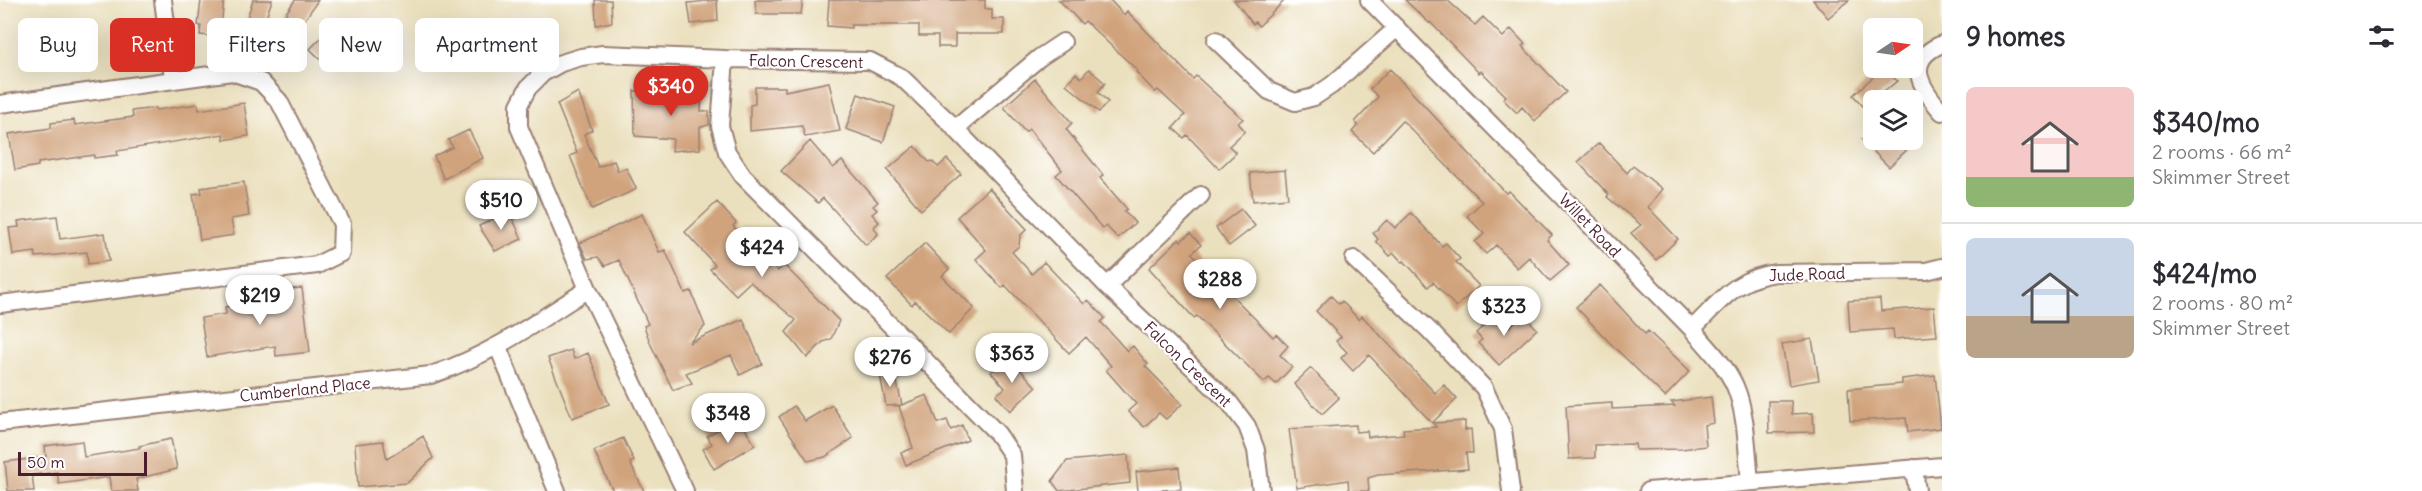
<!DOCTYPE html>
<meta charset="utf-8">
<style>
:root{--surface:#fff;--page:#f2f2f3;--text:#2b2b33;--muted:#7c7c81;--line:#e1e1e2;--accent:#d93025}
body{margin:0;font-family:Delius,sans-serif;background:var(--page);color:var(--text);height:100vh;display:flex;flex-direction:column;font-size:22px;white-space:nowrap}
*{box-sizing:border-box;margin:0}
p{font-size:20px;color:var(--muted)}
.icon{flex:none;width:33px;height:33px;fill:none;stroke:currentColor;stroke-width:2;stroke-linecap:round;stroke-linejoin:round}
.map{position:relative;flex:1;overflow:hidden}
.panel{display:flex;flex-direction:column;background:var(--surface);width:480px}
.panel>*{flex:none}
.hud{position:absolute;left:18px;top:18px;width:570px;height:54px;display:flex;gap:12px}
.needle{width:39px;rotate:77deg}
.buttons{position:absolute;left:1863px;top:18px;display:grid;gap:12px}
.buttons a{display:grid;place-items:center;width:60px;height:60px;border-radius:9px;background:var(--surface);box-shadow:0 6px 24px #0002;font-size:30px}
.scale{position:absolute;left:18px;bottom:15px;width:129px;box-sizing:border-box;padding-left:6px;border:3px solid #4a1f2b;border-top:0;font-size:16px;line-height:21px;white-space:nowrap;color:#4a1f2b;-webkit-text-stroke:4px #fff;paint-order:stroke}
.price{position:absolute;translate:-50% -51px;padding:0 14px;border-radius:21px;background:#fff;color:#222;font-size:20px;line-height:39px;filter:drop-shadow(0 2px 3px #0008)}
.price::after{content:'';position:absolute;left:50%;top:36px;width:18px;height:14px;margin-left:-9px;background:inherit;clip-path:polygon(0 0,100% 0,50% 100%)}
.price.selected{background:var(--accent);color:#fff}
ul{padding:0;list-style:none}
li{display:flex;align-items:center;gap:18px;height:150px;padding:0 24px}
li+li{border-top:2px solid var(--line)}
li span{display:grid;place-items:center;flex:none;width:168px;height:120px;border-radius:9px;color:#555}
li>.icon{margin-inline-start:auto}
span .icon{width:72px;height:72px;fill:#fffc;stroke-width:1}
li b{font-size:26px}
h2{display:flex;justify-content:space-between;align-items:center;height:72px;padding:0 24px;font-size:26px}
.tag{padding:0 21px;border-radius:9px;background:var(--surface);box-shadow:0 6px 24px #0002;font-size:21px;line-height:54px}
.tag.selected{background:var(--accent);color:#fff}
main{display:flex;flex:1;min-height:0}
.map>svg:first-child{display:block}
.building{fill:#d0a37c}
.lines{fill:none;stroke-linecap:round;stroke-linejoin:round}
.street-casing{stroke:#9a8074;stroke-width:20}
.street{stroke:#fff;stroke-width:16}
.labels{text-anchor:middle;stroke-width:4.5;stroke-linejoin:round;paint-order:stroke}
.street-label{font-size:16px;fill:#4a1f2b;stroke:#fff}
</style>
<main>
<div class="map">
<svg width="1942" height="491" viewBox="0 0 1942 491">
<rect width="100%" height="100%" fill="#fff"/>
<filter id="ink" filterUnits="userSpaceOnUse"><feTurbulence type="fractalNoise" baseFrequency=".0167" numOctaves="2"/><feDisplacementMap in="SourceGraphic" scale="12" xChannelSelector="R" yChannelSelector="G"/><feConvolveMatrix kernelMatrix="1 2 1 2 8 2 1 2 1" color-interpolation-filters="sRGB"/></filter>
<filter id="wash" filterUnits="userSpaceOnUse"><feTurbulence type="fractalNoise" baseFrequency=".008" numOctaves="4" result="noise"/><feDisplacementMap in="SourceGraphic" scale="24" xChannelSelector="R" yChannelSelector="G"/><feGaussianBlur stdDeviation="1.35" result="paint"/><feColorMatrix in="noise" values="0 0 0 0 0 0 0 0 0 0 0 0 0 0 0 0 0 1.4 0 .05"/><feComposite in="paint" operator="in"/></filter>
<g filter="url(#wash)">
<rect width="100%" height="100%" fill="#ebe0be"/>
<g id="blocks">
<path class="building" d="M201 0H224L220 37 200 35 201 26 198 25Z
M253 0H272L258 42 241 36Z
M295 0H318L300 27 284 16Z
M595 0H611L612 22 596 25Z
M717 0 718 21 691 24 688 3Z
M755 0H803L801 14H756Z
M829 0H985V9H992V19H1004V34H955V47H938V36H919V25H851V28L827 26Z
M1059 0H1110L1124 15 1127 11 1193 79 1196 76 1243 119 1238 123 1245 131 1229 146 1236 153 1219 169 1187 135 1184 138 1173 128 1185 115 1158 90 1155 92 1136 72 1138 71 1085 21 1082 24Z
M1234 0H1285L1259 26 1255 22 1253 24Z
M1405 0H1447L1475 25 1483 17 1503 37 1511 29 1525 44 1522 46 1566 92 1535 121 1522 107 1517 113 1503 99 1506 96 1481 71 1479 73 1430 22 1429 23Z
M1813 0H1849L1828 18Z
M339 19 352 33 323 62 310 49Z
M1883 68 1897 81 1874 100V118L1853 95Z
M1089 69 1105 83 1098 92 1108 102 1099 112 1066 84 1076 73 1081 78Z
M1390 69 1506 193 1509 191 1552 235 1547 240 1569 265 1550 281 1529 257 1517 268 1496 245 1486 254 1475 242 1484 234 1467 216 1482 202 1404 122 1402 121 1373 152 1352 132 1358 125 1355 122 1378 97 1370 89Z
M1035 79 1072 123 1066 129 1103 175 1100 178 1127 209 1124 211 1135 223 1118 238 1106 226 1103 229 1082 205 1056 175 1062 170 1029 129 1025 132 1004 107Z
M829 82 840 131 805 137 802 126 750 131V105L755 104V87H785V91Z
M634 91H702L701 111H709V125L700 127V149L672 151 673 139 635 136Z
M578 92 592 130 584 134 598 167 614 161 618 171 626 168 636 188 635 190 592 209 570 156 577 153 557 104Z
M858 94 895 107 883 142 846 129Z
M244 103 249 136 224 140 223 134 117 151 118 155 94 158V155L38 163V166L15 170 9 134 51 128V123L74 120 75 125 133 117 132 111 155 108 156 110 198 104 199 110Z
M469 130 483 158 444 179 434 156 453 147 448 140Z
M1862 140H1917L1889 167Z
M810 141 833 168 842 161 878 202 873 206 877 210 872 214 879 222 874 227 878 234 866 245 823 198 818 203 781 171Z
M1599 143 1627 173 1633 166 1662 189 1648 207 1678 239 1656 260 1631 233 1641 225 1607 197 1609 195 1578 162Z
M915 146 929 162 932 161 938 167 947 159 961 174 921 210 887 170Z
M1285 170 1288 198 1253 201 1250 173Z
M244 182 249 216 231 219 234 235 200 240 193 194 202 193 201 188Z
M989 188 1027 229 1020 236 1019 246 1012 252 1032 274 1044 262 1084 304 1088 300 1105 318 1101 322 1127 351 1133 346 1148 364 1145 366 1182 404 1166 419 1159 413 1144 427 1128 411 1136 404 1106 370 1111 366 1086 337 1069 353 1005 285 1002 288 976 259 986 250 957 217Z
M717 202 736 223 733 226 778 271 784 265 839 321 831 339 823 342 807 358 786 332 796 320 750 282 736 295 710 269 715 265 685 232Z
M1241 209 1255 226 1229 246 1216 228Z
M509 211 522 239 495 251 479 226Z
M1411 213 1442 246 1446 243 1460 259 1456 262 1479 286 1456 307 1433 282 1428 287 1404 261 1402 262 1394 253 1390 256 1376 241 1378 239 1373 233 1387 220 1395 228Z
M642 214 659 252 665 250 685 293 691 291 705 326 689 343 743 319 762 364 740 375 731 355 686 373 692 383 673 390 651 345 644 326 648 324 619 260 605 266 598 257 587 259 580 243Z
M57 216 60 239 105 233 109 261 88 264 87 252 36 257 35 252 13 255 9 228 19 227 18 221Z
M1190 233 1201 245 1192 253 1202 265 1273 337 1276 334 1288 346 1280 355 1292 367 1276 384 1269 378 1264 382 1197 316 1194 318 1149 268 1179 239 1181 241Z
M925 243 949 269 942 276 974 308 949 334 915 301 912 305 887 279Z
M1600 285 1645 334 1648 331 1690 371 1665 397 1610 343 1576 307Z
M302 288 310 352 276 356 275 346 207 357 201 318 226 314 225 307 270 300 269 291Z
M1331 296 1339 304 1342 301 1359 320 1362 316 1435 393 1444 385 1457 399 1432 423 1369 355 1353 371 1341 358 1347 352 1336 341 1341 337 1316 311Z
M1880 299 1881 311 1934 307 1937 336 1894 339 1893 329 1850 332 1848 301Z
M1498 313 1510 327 1523 314 1537 329 1499 365 1478 343 1482 340 1476 333Z
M1812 339 1819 380 1789 385 1782 344Z
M571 350 574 359 588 353 609 404 572 418 548 358Z
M1009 357 1036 387 1010 411 996 395 1005 388 991 372Z
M1311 368 1339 398 1322 414 1294 384Z
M894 369 902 405 886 406 879 370Z
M1935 375 1941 428 1908 432 1906 418 1850 421 1848 389 1902 384V379Z
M927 395 938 423 947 420 951 430 962 425 968 440 906 465 901 453 913 448 899 406Z
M1711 397 1714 423 1704 425 1706 446 1681 449 1636 450 1635 444 1595 445V458L1569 459 1566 406 1612 403V409L1675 406 1671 402Z
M1768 401H1791L1792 414 1813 413 1814 432 1769 433Z
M832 405 853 438 825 457 808 461 779 417 794 406 805 421Z
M734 420 739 428 743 425 755 445 714 469 703 449 712 444 707 436Z
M1465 421V430L1471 429 1473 453H1466L1468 469 1378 475 1368 478 1369 491H1349L1348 480 1297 488 1289 429 1356 425V432L1367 431 1368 437 1404 434 1403 429 1436 427 1433 423Z
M423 436 433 458 407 483 358 487 355 444 383 441 387 459Z
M623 438 634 461 630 463 644 491H613L594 451Z
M171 439 177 469 136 479 138 491H111L109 477 59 484 57 472 32 475 34 491H8L5 462 46 457 45 446 82 441 84 457 140 448 139 446Z
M1128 455 1130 483 1059 491 1052 481 1067 461Z
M1179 467 1181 489 1138 491 1136 472Z"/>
</g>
</g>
<g filter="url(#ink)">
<use href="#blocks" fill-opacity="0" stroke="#9a8074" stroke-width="1.5"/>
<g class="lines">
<g class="street-casing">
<path id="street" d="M163 0 173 78
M1369 0 1692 329C1709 349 1730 369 1738 394 1747 422 1747 453 1750 482
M1216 40 1269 91 1295 102 1314 97 1332 85 1397 28
M1942 44C1902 61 1922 89 1942 112
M725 59 720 126 727 152 743 176 997 433 1012 455 1015 491
M0 104 232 72 261 82 279 101 342 224 341 253 317 265 0 304
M955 129 1039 58 1063 42
M1354 259 1430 331 1484 388 1503 429 1511 491
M1107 286 1201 195
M1692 329C1720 302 1735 278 1776 273L1926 271 1942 267
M498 347 557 491
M0 423 431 375C489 356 537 322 588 289
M1914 468 1917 491
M685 491 588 289 519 127V105L528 88 543 73 561 63 581 57 603 54 725 59 870 61 901 77 948 121 1107 286 1229 402 1247 426 1256 450 1261 491
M1648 491 1942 466"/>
</g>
<use href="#street" class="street"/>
</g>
</g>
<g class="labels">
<g class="street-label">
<text transform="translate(806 61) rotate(1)" y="6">Falcon Crescent</text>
<text transform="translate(1590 225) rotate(46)" y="6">Willet Road</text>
<text transform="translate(1807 274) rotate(-2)" y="6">Jude Road</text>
<text transform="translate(1188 364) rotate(44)" y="6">Falcon Crescent</text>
<text transform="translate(305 389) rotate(-6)" y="6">Cumberland Place</text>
</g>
</g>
</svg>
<div class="buttons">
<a><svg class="needle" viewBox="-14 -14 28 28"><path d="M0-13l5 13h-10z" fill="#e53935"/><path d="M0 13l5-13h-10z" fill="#7c7c81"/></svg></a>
<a><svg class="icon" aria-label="layers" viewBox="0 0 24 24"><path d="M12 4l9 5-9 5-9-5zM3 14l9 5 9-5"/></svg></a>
</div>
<div class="scale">50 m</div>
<b class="price selected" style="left:671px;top:117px">$340</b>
<b class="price" style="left:501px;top:231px">$510</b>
<b class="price" style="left:762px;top:278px">$424</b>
<b class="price" style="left:1220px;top:310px">$288</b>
<b class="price" style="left:260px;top:326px">$219</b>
<b class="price" style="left:1504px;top:337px">$323</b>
<b class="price" style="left:1012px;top:384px">$363</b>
<b class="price" style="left:890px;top:388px">$276</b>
<b class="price" style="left:728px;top:444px">$348</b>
<div class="hud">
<a class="tag">Buy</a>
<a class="tag selected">Rent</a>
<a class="tag">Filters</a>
<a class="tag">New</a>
<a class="tag">Apartment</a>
</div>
</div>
<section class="panel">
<h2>9 homes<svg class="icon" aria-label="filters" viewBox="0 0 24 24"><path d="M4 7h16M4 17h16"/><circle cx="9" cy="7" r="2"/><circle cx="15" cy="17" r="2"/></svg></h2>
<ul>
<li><span style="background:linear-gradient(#f6c9c9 75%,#8fb573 0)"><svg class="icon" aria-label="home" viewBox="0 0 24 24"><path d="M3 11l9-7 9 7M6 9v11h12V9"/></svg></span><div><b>$340/mo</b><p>2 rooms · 66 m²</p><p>Skimmer Street</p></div></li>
<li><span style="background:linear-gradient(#c9d6e8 65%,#b9a48a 0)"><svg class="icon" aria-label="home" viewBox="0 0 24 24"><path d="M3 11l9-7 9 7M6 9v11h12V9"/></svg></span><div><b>$424/mo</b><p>2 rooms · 80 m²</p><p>Skimmer Street</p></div></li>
</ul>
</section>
</main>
